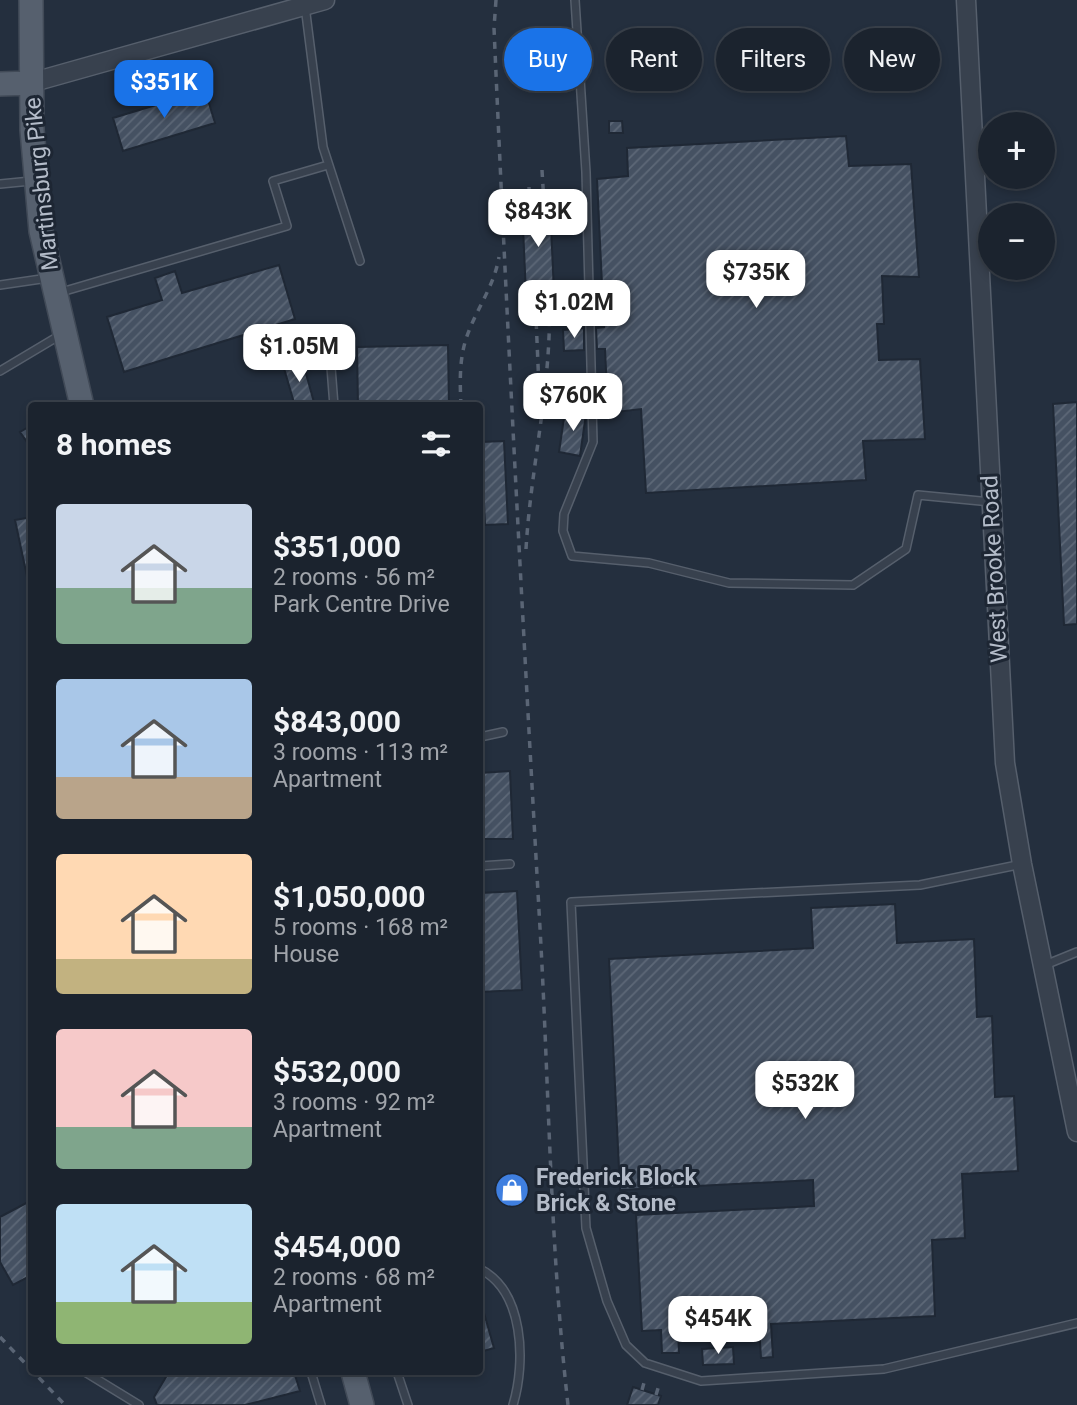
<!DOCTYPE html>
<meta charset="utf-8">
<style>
:root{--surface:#1b232e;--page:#282f3a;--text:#f1f3f6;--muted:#a0a4aa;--line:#39404a;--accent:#1a73e8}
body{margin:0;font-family:Roboto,sans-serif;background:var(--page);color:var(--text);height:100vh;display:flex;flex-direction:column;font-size:26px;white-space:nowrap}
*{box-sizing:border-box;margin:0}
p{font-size:23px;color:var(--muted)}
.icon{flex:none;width:38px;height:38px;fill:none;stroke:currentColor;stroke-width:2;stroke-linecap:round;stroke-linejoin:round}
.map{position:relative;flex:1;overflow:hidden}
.sheet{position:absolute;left:28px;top:402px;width:455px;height:973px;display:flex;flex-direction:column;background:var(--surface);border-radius:7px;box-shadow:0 4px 10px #0003,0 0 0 2px var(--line)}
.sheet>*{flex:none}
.top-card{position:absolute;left:504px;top:28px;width:467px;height:63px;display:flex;gap:14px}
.fabs{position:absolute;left:978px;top:112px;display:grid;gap:14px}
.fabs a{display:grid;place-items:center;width:77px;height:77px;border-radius:50%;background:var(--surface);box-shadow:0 4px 10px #0003,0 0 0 2px var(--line);font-size:35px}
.price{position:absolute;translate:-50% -60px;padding:0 16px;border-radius:14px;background:#fff;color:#222;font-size:23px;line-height:46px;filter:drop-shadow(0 2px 4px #0008)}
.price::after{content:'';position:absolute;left:50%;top:42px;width:21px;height:16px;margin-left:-10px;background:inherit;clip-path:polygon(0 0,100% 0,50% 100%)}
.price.active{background:var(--accent);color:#fff}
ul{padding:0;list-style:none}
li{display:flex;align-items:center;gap:21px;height:175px;padding:0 28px}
li span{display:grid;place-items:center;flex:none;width:196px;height:140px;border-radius:7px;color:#555}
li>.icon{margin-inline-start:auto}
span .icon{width:84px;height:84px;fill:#fffc;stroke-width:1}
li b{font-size:30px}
h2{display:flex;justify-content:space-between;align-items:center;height:84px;padding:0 28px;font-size:30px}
.chip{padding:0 24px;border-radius:32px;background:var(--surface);box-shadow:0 4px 10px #0003,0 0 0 2px var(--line);font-size:24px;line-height:63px}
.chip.active{background:var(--accent);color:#fff}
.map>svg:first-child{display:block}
.building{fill:url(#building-hatch);stroke:#1f2835;stroke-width:2}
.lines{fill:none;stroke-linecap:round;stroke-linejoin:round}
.service-casing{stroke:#565f6c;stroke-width:10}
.tertiary-casing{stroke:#565f6c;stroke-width:21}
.primary-casing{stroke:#414a57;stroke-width:26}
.service{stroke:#38414e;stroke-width:7}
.tertiary{stroke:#38414e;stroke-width:18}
.primary{stroke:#56606e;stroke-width:23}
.rail{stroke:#5a6575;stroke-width:3.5;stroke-dasharray:7 7;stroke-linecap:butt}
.labels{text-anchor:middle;stroke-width:6;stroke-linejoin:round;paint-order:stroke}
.street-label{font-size:23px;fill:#b4bcc9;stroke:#1d2633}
.poi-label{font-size:23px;font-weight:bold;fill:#b4bcc9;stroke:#1d2633;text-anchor:start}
</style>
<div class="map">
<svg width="1077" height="1405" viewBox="0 0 1077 1405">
<defs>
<pattern id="building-hatch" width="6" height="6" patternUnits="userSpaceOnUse" patternTransform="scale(1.75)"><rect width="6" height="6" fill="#455162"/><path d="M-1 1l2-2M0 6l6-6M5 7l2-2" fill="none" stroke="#5d6877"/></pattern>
</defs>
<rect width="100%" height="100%" fill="#242f3e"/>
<path class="building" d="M205 90 215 123 123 151 113 118Z
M609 121H622L623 133H609Z
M846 136 849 166 911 164 919 277 882 276 884 324H877L879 360 920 359 925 439 863 441 866 480 646 493 641 409 608 413 605 349H597L596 328 604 327 597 179 628 176 627 148Z
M550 203 554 293 526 295 522 204Z
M279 265 295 319 124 372 107 317 162 300 155 278 175 271 182 293Z
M584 328V350L564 351 563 330Z
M448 345 449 406H358L357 347Z
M302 359 315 406H295L283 365Z
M1077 402V624L1064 625 1053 404Z
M565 411 586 414 580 456 559 452Z
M32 425V449L20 432Z
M504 441 508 524 485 525 481 442Z
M32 517V580L28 581 15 520Z
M510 771 513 839H480V773Z
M517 891 522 990 480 992V893Z
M895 904 897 943 974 939 977 1017 992 1016 995 1097 1014 1096 1018 1171 962 1174 965 1238 932 1240 935 1316 771 1324 773 1357 761 1358 759 1325 678 1329 679 1353H662L661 1330 642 1331 636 1215 814 1206 813 1180 620 1190 609 959 813 948 811 908Z
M32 1200V1275L13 1285 0 1262V1217Z
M480 1306H482L494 1348 480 1352Z
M733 1347 734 1364 703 1365 702 1349Z
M169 1372H294L300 1391 245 1405H157L154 1397Z
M633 1387 661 1396 658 1405H627Z"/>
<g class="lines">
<g class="service-casing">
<path id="service" d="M575 0 586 172 593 442 564 514 563 531 572 556 649 563 729 583 853 585 906 549 918 495 991 502
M305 6 323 147 360 261
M0 184 31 181
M0 285 48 278
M58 293 287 226 273 181 328 165
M331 367 334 406
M0 371 62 334
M480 737 503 732
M1022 864 920 885 571 902 586 1228 607 1301 626 1345 645 1363 701 1381 884 1369 1077 1323
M480 866 510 864
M1045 965 1077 952
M480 1269C524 1291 526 1362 513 1405
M85 1372 139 1405
M311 1372 321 1405
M397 1372 408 1405"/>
</g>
<g class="tertiary-casing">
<path id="tertiary" d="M966 0 1005 763 1022 864 1077 1132
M30 83 325 0"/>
</g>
<g class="primary-casing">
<path id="primary" d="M31 0 32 130 41 231 82 406
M0 84 30 83
M353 1372 362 1405"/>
</g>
<use href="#service" class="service"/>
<use href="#tertiary" class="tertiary"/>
<use href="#primary" class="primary"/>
<path class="rail" d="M496 0 494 28C507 328 523 628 540 928 549 1087 550 1246 568 1405
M542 170 544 204
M529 187 530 204
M535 294 539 388
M461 406C460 384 459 361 466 339 475 311 494 287 499 257
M526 549C531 463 553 380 549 294
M0 1337 65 1405
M642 1390 645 1379
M656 1395 659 1385"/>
</g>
<defs>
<g id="shop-disc" transform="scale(1.75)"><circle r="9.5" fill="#3f7fe0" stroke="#1d2633"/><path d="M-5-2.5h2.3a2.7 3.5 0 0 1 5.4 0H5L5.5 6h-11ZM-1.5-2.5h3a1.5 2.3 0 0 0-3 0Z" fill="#fff"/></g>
</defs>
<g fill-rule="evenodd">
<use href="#shop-disc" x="512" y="1190"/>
</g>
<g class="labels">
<g class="street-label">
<text transform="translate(41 184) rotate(-96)" y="8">Martinsburg Pike</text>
<text transform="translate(994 569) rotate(-93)" y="8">West Brooke Road</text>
</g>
<g class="poi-label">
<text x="536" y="1185">Frederick Block<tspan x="536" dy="26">Brick &amp; Stone</tspan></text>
</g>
</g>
</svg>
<div class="fabs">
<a>+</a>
<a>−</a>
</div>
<b class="price active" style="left:164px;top:120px">$351K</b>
<b class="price" style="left:538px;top:249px">$843K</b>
<b class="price" style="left:756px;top:310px">$735K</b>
<b class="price" style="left:574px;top:340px">$1.02M</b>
<b class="price" style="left:299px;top:384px">$1.05M</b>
<b class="price" style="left:573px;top:433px">$760K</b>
<b class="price" style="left:805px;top:1121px">$532K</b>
<b class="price" style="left:718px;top:1356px">$454K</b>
<div class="top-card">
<a class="chip active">Buy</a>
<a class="chip">Rent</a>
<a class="chip">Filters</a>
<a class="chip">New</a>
</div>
<section class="sheet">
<h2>8 homes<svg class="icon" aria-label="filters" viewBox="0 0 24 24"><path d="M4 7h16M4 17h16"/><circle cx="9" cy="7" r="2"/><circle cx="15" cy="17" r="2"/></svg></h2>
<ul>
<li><span style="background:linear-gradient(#c9d6e8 60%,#7fa58c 0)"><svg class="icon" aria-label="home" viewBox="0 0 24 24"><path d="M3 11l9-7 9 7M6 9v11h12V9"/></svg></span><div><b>$351,000</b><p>2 rooms · 56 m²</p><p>Park Centre Drive</p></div></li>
<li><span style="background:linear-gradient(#a9c7e8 70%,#b9a48a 0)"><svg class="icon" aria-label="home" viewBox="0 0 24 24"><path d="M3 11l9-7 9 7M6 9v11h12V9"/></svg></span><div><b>$843,000</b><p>3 rooms · 113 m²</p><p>Apartment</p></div></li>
<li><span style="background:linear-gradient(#ffd9b3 75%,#c2b280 0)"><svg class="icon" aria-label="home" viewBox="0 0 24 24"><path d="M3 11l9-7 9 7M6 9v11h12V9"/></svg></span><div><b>$1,050,000</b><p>5 rooms · 168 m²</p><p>House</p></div></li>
<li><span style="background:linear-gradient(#f6c9c9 70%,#7fa58c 0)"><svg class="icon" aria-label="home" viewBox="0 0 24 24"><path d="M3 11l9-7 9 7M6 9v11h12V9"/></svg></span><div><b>$532,000</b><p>3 rooms · 92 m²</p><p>Apartment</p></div></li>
<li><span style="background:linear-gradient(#bfe0f5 70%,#8fb573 0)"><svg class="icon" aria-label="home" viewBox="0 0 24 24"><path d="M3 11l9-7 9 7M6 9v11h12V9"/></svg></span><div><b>$454,000</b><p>2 rooms · 68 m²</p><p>Apartment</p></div></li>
</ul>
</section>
</div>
